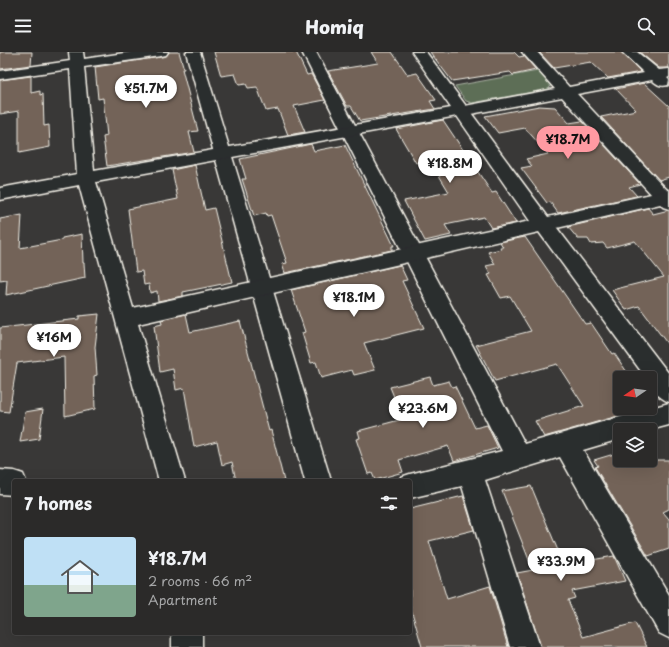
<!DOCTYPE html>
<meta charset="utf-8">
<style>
:root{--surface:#2b2a29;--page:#333231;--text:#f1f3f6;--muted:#a6a7a8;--line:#474646;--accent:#ff9aa2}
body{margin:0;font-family:"Playpen Sans",sans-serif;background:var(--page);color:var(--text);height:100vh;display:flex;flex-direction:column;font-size:15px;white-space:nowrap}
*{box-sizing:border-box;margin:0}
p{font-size:13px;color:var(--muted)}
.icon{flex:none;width:22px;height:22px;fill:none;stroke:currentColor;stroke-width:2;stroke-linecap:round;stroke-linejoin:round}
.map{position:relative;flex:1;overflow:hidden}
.drawer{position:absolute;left:12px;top:427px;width:400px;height:156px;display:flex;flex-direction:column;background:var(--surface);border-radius:4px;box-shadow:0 4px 16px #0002,0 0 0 1px var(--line)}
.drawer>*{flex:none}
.needle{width:26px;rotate:257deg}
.controls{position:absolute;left:613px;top:319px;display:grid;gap:8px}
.controls a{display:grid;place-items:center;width:44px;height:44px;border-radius:4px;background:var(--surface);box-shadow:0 4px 16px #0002,0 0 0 1px var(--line);font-size:20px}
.price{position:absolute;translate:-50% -34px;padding:0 9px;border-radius:14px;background:#fff;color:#222;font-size:13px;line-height:26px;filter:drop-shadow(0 1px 2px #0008)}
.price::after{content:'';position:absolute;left:50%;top:24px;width:12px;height:9px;margin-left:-6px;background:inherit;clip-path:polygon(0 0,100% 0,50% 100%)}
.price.active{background:var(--accent);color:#111}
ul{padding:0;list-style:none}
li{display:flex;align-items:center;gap:12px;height:100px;padding:0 12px}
li span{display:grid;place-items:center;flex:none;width:112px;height:80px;border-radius:4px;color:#555}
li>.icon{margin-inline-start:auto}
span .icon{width:48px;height:48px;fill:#fffc;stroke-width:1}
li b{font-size:17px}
h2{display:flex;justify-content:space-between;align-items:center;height:48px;padding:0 12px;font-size:17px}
header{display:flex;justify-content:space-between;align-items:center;height:52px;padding:0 12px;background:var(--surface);font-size:18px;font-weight:800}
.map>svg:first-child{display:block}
.green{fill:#5d6e57;stroke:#a8b0a0}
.building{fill:#736459;stroke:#f4f1e8}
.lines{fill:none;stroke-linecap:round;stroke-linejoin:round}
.street-casing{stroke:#f4f1e8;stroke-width:3}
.secondary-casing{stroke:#f4f1e8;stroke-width:3}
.street{fill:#2a2d2e;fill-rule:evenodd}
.secondary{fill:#2a2d2e;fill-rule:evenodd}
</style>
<header><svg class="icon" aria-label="menu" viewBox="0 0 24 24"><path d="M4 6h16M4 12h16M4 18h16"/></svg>Homiq<svg class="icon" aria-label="search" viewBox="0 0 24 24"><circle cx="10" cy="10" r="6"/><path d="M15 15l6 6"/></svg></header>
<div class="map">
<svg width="669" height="595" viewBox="0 0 669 595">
<rect width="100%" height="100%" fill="#393837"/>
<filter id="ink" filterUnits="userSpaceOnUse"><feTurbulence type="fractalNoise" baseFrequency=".025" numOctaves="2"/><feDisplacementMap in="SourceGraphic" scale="8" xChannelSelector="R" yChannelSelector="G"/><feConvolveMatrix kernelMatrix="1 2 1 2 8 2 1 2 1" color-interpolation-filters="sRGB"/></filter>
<g filter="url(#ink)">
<path class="green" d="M538 19 551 33 549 37 472 51 466 49 455 34Z"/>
<path class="building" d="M0 0H32L31 13 0 17Z
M169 0H179L184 17H182L198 79 189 80 194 100 107 114 103 85 107 84 103 46 98 47 95 15 166 4Z
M214 0H296L307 23 311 22 325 48 294 54 305 80 288 83 278 57 266 59 257 35 248 36 246 32 239 33 235 22 221 24Z
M371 0H392L408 23 417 21 436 48 430 49 435 57 360 69 351 54H347L328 19 378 11Z
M430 0H514L519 5 524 4 536 18 513 23 510 20 452 29Z
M539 0H621L641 20 608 26 591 10 554 16Z
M639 0H669V16H659Z
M31 24V41L40 39V43L43 42 44 74 49 73 50 95 19 101V59L0 62V28Z
M644 31 669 54V125L659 128 601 65 636 58 616 37Z
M539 54 555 55 569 71 582 69 640 132 629 135 637 144 558 161 550 150 547 151 521 116 532 114 526 107 548 102 525 76 498 81 485 64Z
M443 68 492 141 496 140 516 171 491 176 484 165 445 173 451 183 425 189 404 149 449 140 431 110 427 111 426 109 416 111 396 77Z
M311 92 314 99 345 93 394 194H392V198L285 221 282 212 287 211 271 163 267 164 266 161 254 164 242 127H246L240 107Z
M195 113 205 158 214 156 232 230 183 240V244L158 249 157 239 150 241 149 232 144 233 142 219 136 220 128 157 178 147 172 118Z
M648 156 653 162 669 158V294L639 254 626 258 612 238 664 225 635 189 607 196 603 191 591 192 588 187H578L568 175Z
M22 163 20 196 62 188V186L82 182 83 211H84L85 226 6 243 7 228 0 229V167Z
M525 185 585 272 591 271 612 302 614 301 631 326H620V356H646L544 385 535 369 584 354 557 312 495 329 476 293 531 279 510 244 501 246 488 223 491 222 486 214 495 212 488 200 501 197 500 195H503L500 190Z
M400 213 407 228 402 229 424 276 364 291 375 318 354 323 352 318 321 326 316 310 311 311 302 281 305 280 291 238Z
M99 262 95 295 97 323 94 324 95 357 65 364 64 305 17 311 9 360 0 359V276L79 267V264Z
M186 262 190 280 240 269 269 379 271 378 284 429H236L232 410 222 413 217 389 194 395 184 336 176 338 173 317 160 320 154 274 162 272 161 268Z
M430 325 433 333 449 329 452 335 455 334 475 376 487 373 498 396 454 409 448 394 399 408 403 420 375 428 372 421 368 422 356 387 360 386 358 379 403 367 390 335Z
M43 357 39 387 20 390 25 360Z
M614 402 618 408H669V457L663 460 669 467V497L648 504 595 415 598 414 594 408Z
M531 434 564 513 614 504 625 529 572 539 575 546 568 548 583 585 635 571 647 595H541L517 521 533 518 502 439Z
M463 444 474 478 429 489 447 547 490 534 508 595H422L410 553V457Z"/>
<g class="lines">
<g class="street-casing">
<path id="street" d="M186 0H200L331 429H305Z
M302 0H316L525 392 669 351V373L650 378H620V387L583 398 669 543V586L659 581 560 405 485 428 540 595H510L462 434 410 446V429H399L401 425 410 422 502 399Z
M522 0H537L569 35 644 21 622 0H637L659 18 669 17V25L667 26 669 28 668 33C661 35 658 33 652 28L577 42 669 140V157L663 155 562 45 460 64 454 62 452 59 454 56 555 37Z
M0 418 14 419 23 422 26 429H14V443L0 442Z
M172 581H202V595H172Z"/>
</g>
<g class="secondary-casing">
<path id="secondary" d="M69 0H83L84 7 131 0H168L166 3 161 4 84 15 94 119 451 56 412 0H426L548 165 669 138V150L557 176 669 322V350C659 346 650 337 650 326H646L539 180 138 272 185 429H159L79 133 0 148V136L77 122 70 17 0 27V19L70 9ZM457 64 530 169 133 256 96 130Z"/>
</g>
<use href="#street" class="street"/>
<use href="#secondary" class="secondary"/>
</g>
</g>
</svg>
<div class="controls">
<a><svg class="needle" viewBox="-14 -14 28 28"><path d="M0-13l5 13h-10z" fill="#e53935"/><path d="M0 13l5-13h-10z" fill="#a6a7a8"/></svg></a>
<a><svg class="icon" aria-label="layers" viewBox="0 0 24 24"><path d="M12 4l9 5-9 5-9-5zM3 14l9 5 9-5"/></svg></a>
</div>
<b class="price" style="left:146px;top:57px">¥51.7M</b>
<b class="price active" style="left:568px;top:108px">¥18.7M</b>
<b class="price" style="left:450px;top:132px">¥18.8M</b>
<b class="price" style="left:354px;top:266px">¥18.1M</b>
<b class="price" style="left:54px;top:306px">¥16M</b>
<b class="price" style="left:423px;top:377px">¥23.6M</b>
<b class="price" style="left:561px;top:530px">¥33.9M</b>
<section class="drawer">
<h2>7 homes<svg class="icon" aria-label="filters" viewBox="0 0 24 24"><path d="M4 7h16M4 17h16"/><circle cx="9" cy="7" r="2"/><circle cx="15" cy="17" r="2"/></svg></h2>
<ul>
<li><span style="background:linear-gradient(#bfe0f5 60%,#7fa58c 0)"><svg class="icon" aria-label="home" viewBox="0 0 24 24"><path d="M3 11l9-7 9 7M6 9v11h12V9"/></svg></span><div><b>¥18.7M</b><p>2 rooms · 66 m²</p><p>Apartment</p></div></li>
</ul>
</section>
</div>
